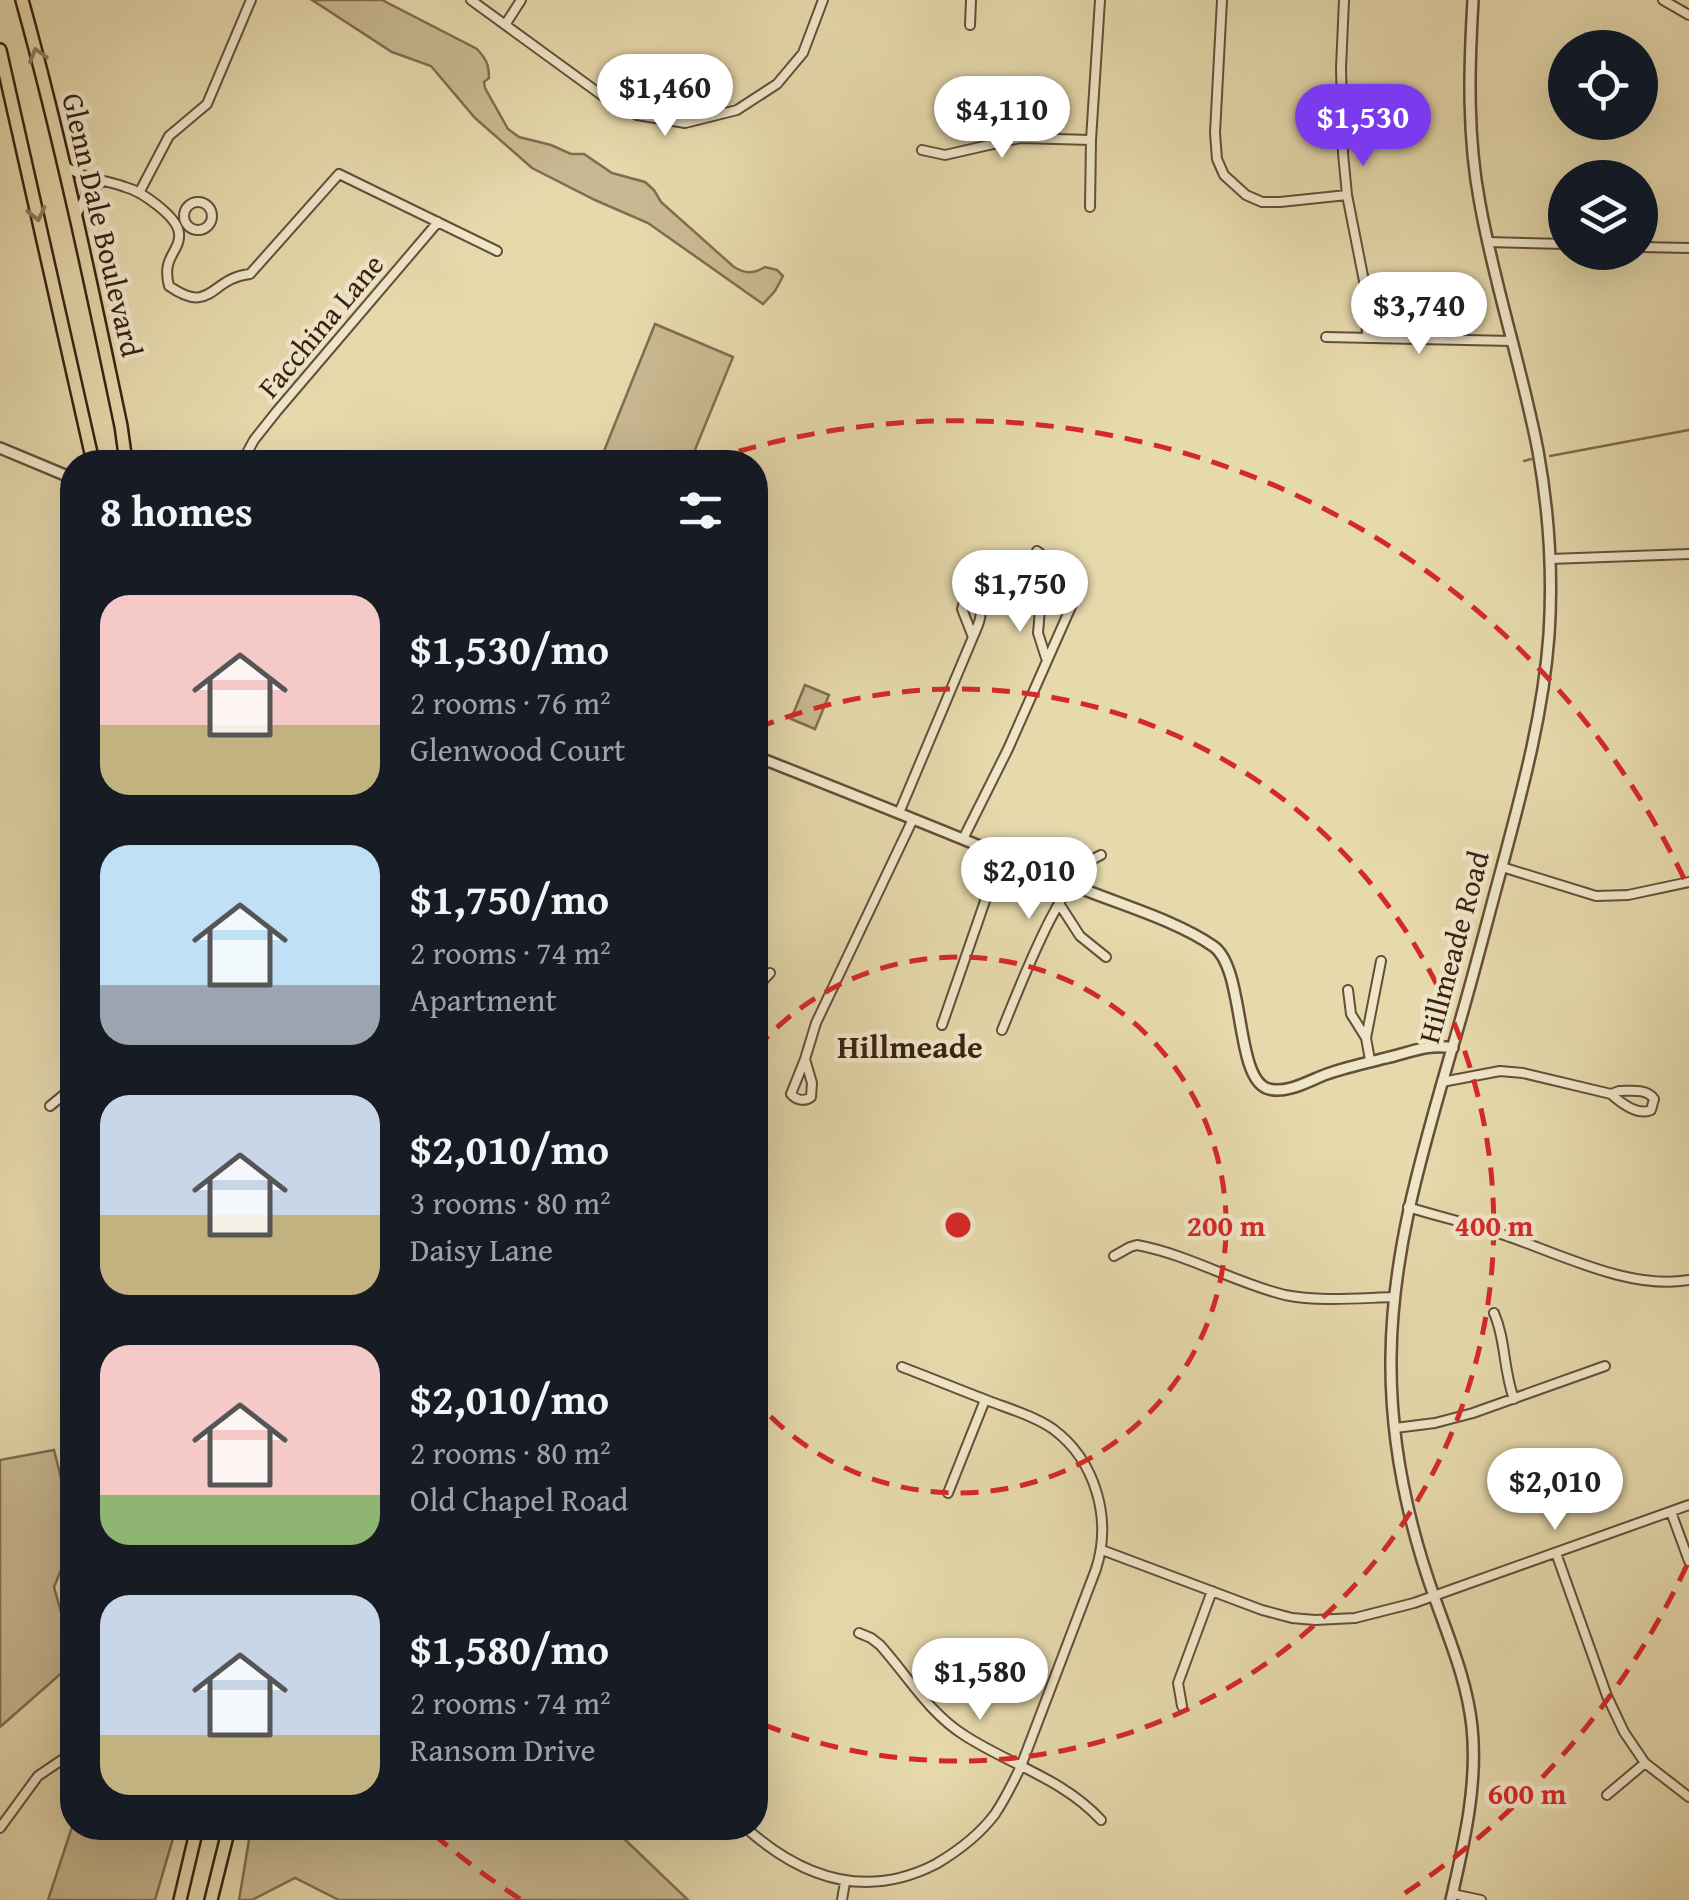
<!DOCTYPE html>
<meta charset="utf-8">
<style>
:root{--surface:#171b24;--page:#242831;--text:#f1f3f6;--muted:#9ea1a6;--accent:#7c3aed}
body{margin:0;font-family:"Gentium Book Plus",serif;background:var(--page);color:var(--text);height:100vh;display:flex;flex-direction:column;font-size:38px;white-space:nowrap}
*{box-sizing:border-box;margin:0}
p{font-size:32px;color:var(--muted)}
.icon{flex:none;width:55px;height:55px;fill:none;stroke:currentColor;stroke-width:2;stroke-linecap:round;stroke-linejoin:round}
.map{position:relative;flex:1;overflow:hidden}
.sheet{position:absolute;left:60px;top:450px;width:708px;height:1390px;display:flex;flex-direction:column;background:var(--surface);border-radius:40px;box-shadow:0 10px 40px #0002}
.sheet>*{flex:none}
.tools{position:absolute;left:1548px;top:30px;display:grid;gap:20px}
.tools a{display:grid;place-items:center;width:110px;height:110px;border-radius:50%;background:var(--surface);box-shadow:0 10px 40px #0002;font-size:50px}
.price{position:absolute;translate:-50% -85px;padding:0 22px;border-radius:35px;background:#fff;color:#222;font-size:32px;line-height:65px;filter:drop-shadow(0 2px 5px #0008)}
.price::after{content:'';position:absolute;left:50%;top:60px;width:30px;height:22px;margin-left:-15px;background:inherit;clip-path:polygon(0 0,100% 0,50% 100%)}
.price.on{background:var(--accent);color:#fff}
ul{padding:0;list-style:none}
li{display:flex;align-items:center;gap:30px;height:250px;padding:0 40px}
li span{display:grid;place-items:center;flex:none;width:280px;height:200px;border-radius:30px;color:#555}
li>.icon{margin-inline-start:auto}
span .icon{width:120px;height:120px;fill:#fffc;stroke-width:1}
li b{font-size:42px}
h2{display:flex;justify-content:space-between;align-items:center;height:120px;padding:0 40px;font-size:42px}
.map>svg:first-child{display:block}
.green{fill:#c9b992;stroke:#826c52;stroke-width:2.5}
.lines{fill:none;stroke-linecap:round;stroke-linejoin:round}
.stream{stroke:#7e694f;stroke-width:2.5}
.minor-casing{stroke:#654e38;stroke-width:12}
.tertiary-casing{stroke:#654e38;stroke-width:14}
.primary-casing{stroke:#3a1f12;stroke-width:16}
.minor{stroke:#efe6c9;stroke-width:8}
.tertiary{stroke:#efe6c9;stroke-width:9}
.primary{stroke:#e6d9ac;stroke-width:11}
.oneway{stroke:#907c5f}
.ring{fill:none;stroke:#d62828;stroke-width:5;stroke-dasharray:18 12}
.labels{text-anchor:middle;stroke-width:9;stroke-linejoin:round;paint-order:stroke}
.street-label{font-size:30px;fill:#3a1f12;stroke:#efe6c9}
.neighbourhood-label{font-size:32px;font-weight:bold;fill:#3a1f12;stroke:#efe6c9}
.centre{fill:#d62828;stroke:#efe6c9;stroke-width:5}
.ring-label{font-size:30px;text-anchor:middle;font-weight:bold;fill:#d62828;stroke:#efe6c9;stroke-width:9;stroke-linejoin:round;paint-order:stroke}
</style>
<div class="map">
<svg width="1689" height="1900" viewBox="0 0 1689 1900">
<rect width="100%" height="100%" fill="#e6d9ac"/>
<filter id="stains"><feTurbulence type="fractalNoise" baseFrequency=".002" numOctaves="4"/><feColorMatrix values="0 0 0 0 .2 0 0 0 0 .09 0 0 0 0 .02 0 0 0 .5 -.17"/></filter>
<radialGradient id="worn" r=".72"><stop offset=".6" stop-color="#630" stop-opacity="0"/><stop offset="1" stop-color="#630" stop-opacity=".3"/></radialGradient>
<path class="green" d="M312 0H382L477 49C486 59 489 64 489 78L484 82 485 88 508 129 519 137 551 145 571 154H584L612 173 645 182 654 190 661 202 734 267C745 274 753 274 765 267L777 270 783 276 775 291 763 304 648 223 595 200 532 168 475 118 431 66 392 52Z
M655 324 733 357 690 462H618L602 456Z
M805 685 829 695 815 729 791 719Z
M54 1450 72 1522V1543L54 1587 72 1651V1664L0 1727V1460Z
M72 1827 176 1828 155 1900H48Z
M251 1828H407L447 1836 451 1828H613L688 1900H339L295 1878 252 1900H239Z"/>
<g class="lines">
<path class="stream" d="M1550 456 1689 430
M1524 461 1531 459"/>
<g class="minor-casing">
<path id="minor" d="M471 0 607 99 637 115 685 123 737 110 777 84 803 53 823 0
M1222 0 1215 133 1217 159 1224 175 1246 195 1262 202H1280L1347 195
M1344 0 1341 68 1343 153 1347 195 1365 286 1367 337
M1663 0 1689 15
M505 25 521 0
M970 25 971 0
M922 150 945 155 1020 138 1091 140
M65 166C90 182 100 178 125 187 141 191 177 216 179 233 181 252 161 256 169 286 212 316 210 278 250 274L339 174 497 251
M139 193 169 136 207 104 251 0
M184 216a14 14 0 1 1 28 0a14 14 0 1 1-28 0Z
M1090 207 1091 140 1100 0
M77 214 86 195 101 182
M1488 242 1565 244
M1640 247 1689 248
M1326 337 1512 341
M242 462 254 440 277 411 438 222
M1550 559 1689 554
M970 600C988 607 979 623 973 637L962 609 964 602Z
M1040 609 1038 633 1046 658
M899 813 973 637
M963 839 1008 749 1074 600C1070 577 1055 565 1037 551
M1502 867 1596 896 1628 895 1689 882
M1060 905 1080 936 1106 957
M755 989 770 973
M1348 990 1351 1014 1366 1038
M942 1025 1001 855
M1002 1030C1018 992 1063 869 1101 855
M805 1059 816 1023 913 819
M805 1059 812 1083 811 1097C804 1102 796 1100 791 1094Z
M1370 1060 1366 1038 1381 961
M1442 1082 1500 1071 1523 1073 1611 1094
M1619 1091C1630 1091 1647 1088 1654 1099L1651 1110C1638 1116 1621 1103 1611 1094Z
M50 1106 72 1088
M1408 1207C1436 1216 1464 1222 1492 1231 1551 1249 1626 1291 1689 1280
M1114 1256 1130 1247 1137 1245C1190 1255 1235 1283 1285 1295 1320 1302 1359 1298 1394 1297
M1494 1313C1506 1340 1503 1370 1514 1399
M1395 1428 1435 1423 1473 1413 1605 1366
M948 1493 985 1400
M1671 1512 1689 1561
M1102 1550 1262 1610 1292 1618 1315 1620 1355 1618 1414 1603 1689 1505
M1556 1553 1607 1696 1624 1732 1645 1763 1689 1797
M859 1633 871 1638 880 1645C907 1675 929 1713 964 1735 1010 1765 1062 1778 1101 1820
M1182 1706 1178 1683 1212 1591
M1607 1795 1645 1763
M0 1828 38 1776 72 1753
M746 1828C802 1878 866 1900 936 1864 958 1851 980 1834 995 1814 1005 1799 1013 1783 1021 1766L1096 1569C1112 1519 1096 1461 1053 1429 1034 1416 1010 1409 989 1401 960 1390 931 1378 902 1367
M1453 1894 1481 1900
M842 1900 845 1882"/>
</g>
<g class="tertiary-casing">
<path id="tertiary" d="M0 448 72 478
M755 756C864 799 973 842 1080 888 1122 905 1177 921 1213 946 1246 968 1234 1081 1269 1089 1288 1094 1310 1080 1327 1074 1347 1067 1366 1063 1386 1058 1409 1053 1428 1043 1453 1048
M1451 1900C1464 1843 1478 1785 1472 1727 1467 1680 1449 1639 1434 1596 1407 1520 1390 1438 1391 1357 1392 1252 1422 1153 1451 1052 1469 993 1484 933 1500 874 1521 795 1543 717 1549 635 1553 574 1549 512 1538 451 1522 368 1495 287 1480 204 1467 136 1469 69 1473 0"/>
</g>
<g class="primary-casing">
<path id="primary" d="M22 0C61 141 91 283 121 426L126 462
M0 50 93 462
M180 1900 197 1828
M211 1900 229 1828"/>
</g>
<use href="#minor" class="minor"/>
<use href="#tertiary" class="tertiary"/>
<use href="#primary" class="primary"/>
</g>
<defs><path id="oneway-chevron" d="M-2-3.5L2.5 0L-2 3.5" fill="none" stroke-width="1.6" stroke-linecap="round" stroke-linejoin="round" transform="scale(2.5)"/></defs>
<g class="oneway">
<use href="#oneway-chevron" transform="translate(37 55) rotate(-106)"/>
<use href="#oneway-chevron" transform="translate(37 214) rotate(77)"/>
</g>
<g class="ring">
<path d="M756 1049A268 268 0 1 1 756 1401"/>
<path d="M757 728A536 536 0 1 1 757 1722"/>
<path d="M1687 1565A804 804 0 0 1 1396 1899M520 1899A804 804 0 0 1 431 1832M710 460A804 804 0 0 1 1687 885"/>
</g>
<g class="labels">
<g class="street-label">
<text transform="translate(102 225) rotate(77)" y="10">Glenn Dale Boulevard</text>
<text transform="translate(321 326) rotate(-50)" y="10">Facchina Lane</text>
<text transform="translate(1454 947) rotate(-75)" y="10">Hillmeade Road</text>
</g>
<g class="neighbourhood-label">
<text x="910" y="1058">Hillmeade</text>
</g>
</g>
<circle cx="958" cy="1225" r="15" class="centre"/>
<g class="ring-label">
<text x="1226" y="1236">200 m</text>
<text x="1494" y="1236">400 m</text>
<text x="1527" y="1804">600 m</text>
</g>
<rect width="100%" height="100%" filter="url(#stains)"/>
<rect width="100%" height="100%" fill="url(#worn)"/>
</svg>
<div class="tools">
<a><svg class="icon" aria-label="locate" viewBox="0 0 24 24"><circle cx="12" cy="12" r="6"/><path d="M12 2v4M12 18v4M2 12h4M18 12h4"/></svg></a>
<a><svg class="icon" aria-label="layers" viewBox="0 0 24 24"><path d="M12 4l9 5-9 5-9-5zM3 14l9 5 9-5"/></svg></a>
</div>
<b class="price" style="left:665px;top:139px">$1,460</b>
<b class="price" style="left:1002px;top:161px">$4,110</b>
<b class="price on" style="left:1363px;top:169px">$1,530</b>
<b class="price" style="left:1419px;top:357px">$3,740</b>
<b class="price" style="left:1020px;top:635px">$1,750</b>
<b class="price" style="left:1029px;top:922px">$2,010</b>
<b class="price" style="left:1555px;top:1533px">$2,010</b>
<b class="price" style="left:980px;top:1723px">$1,580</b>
<section class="sheet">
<h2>8 homes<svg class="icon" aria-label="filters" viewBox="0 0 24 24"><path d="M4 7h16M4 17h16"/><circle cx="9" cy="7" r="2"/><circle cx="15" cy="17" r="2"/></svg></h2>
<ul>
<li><span style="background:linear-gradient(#f6c9c9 65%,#c2b280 0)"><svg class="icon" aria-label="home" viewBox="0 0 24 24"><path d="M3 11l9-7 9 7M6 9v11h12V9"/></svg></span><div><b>$1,530/mo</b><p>2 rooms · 76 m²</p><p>Glenwood Court</p></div></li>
<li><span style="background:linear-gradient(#bfe0f5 70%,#9aa5b1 0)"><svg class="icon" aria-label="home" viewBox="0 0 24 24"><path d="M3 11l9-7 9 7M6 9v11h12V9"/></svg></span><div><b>$1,750/mo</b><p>2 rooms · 74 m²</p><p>Apartment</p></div></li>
<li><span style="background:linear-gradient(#c9d6e8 60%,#c2b280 0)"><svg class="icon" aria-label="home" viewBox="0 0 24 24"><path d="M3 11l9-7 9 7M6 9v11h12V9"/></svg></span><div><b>$2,010/mo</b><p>3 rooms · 80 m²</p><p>Daisy Lane</p></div></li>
<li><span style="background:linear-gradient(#f6c9c9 75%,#8fb573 0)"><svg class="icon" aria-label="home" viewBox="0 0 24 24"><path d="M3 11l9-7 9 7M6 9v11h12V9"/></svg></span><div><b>$2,010/mo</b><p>2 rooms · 80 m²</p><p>Old Chapel Road</p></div></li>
<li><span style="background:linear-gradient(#c9d6e8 70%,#c2b280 0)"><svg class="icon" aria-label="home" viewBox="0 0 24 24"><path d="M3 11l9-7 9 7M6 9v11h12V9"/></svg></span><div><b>$1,580/mo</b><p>2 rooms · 74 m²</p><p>Ransom Drive</p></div></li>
</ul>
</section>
</div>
